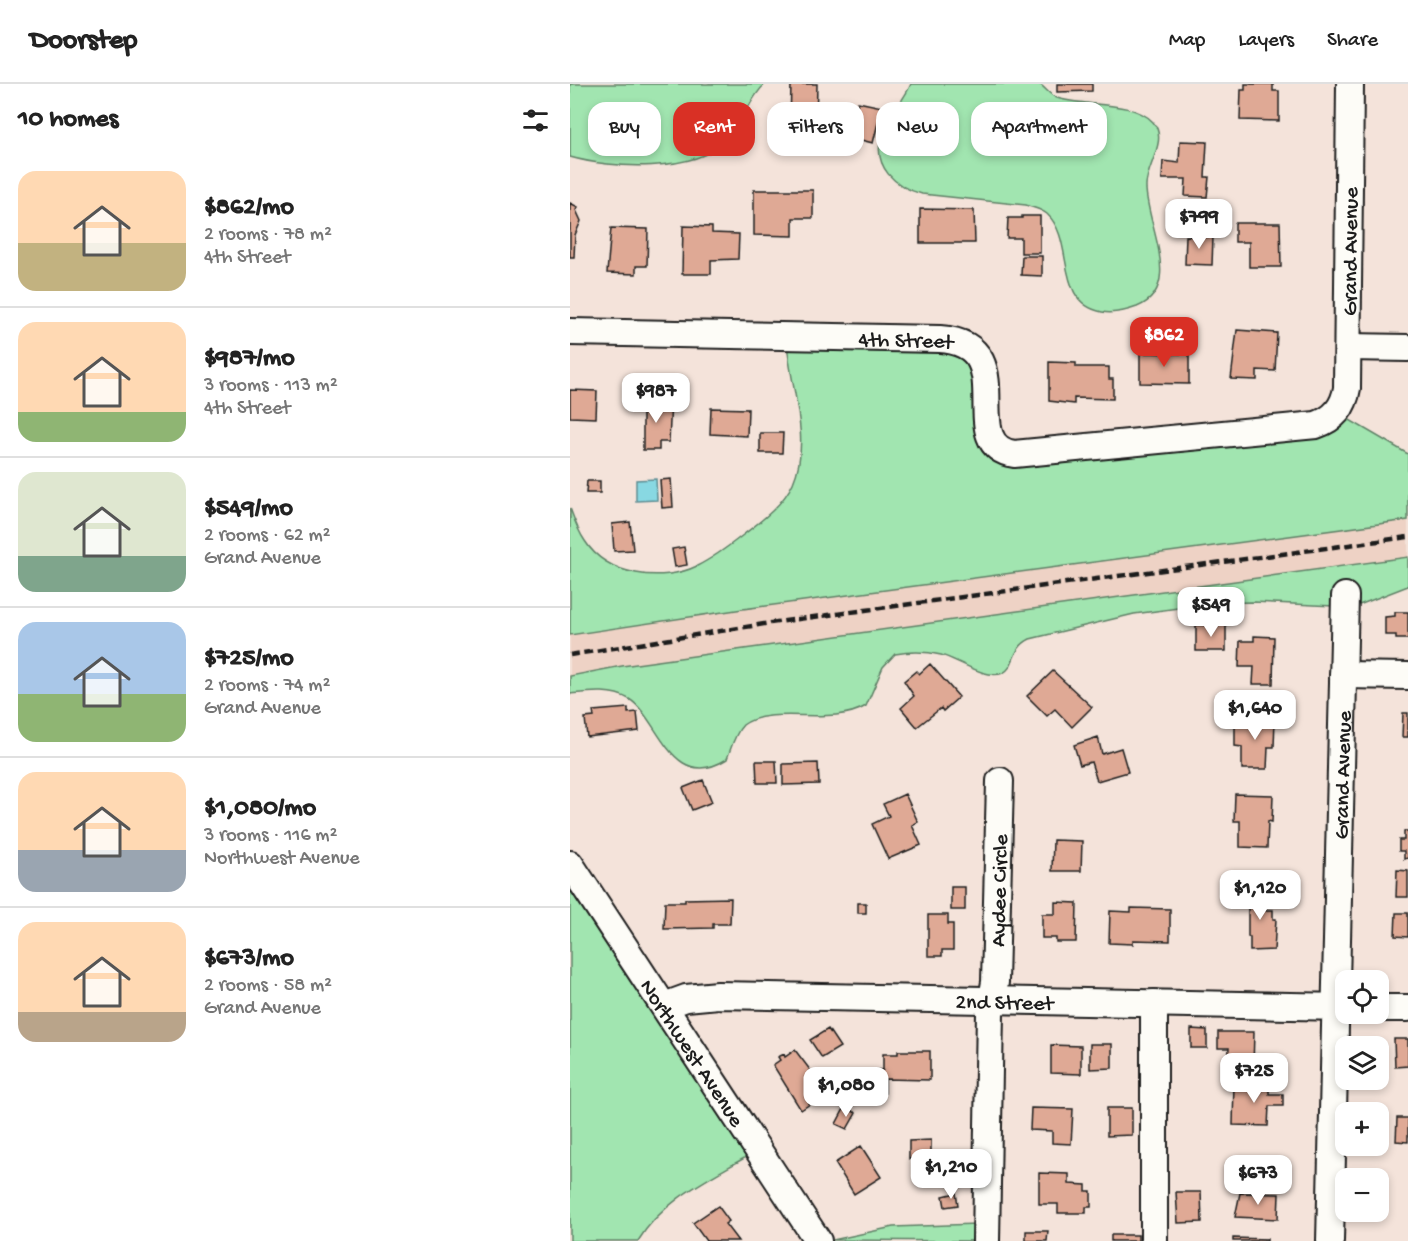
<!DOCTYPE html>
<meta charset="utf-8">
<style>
:root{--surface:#fff;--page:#f2f2f2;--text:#222;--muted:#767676;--line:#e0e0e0;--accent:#d93025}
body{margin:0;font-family:"Gochi Hand",sans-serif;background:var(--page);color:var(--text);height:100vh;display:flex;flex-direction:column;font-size:22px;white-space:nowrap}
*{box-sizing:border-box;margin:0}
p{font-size:20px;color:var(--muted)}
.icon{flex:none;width:33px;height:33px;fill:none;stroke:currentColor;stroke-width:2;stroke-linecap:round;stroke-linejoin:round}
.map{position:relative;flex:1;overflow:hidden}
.panel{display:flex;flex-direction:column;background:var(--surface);width:570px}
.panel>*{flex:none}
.banner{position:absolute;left:18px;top:18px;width:570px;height:54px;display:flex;gap:12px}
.tools{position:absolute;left:765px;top:886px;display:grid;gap:12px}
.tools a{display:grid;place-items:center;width:54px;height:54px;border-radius:12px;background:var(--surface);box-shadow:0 3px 9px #0003;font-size:30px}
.price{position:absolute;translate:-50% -51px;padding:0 14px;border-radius:12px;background:#fff;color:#222;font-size:20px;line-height:39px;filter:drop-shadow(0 2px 3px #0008)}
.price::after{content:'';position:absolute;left:50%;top:36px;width:18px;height:14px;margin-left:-9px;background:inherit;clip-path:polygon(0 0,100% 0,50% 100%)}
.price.current{background:var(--accent);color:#fff}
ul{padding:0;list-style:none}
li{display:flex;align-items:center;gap:18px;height:150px;padding:0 18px}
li+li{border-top:2px solid var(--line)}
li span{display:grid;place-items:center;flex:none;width:168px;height:120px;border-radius:18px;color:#555}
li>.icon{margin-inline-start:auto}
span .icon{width:72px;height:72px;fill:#fffc;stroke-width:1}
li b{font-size:26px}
h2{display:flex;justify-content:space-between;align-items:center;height:72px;padding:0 18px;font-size:26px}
.tag{padding:0 21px;border-radius:18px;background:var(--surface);box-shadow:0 3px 9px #0003;font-size:21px;line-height:54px}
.tag.current{background:var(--accent);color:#fff}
header{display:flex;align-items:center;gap:36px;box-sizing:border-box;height:84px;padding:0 30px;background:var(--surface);border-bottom:2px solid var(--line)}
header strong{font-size:28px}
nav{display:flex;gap:33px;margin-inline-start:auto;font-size:21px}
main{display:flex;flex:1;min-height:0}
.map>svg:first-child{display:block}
.built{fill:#eed2c5}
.green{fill:#a1e5b0;stroke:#5e8066;stroke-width:1.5}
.water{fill:#88d8e2;stroke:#5d8d93;stroke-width:1.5}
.building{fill:#dfa995;stroke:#1c1c1c;stroke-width:1.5}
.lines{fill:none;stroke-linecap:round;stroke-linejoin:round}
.minor-casing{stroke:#1c1c1c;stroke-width:30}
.minor{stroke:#fdfcf7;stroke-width:26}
.rail{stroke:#1c1c1c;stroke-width:4.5;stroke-dasharray:9 4.5;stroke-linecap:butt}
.labels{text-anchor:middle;stroke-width:4.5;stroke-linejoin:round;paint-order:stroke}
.street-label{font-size:22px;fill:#1c1c1c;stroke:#fdfcf7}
</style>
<header>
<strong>Doorstep</strong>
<nav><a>Map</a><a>Layers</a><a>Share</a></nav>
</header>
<main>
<section class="panel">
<h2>10 homes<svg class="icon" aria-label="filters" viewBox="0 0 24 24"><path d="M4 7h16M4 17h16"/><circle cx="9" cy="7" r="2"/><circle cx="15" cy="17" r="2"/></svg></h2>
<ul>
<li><span style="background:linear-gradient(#ffd9b3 60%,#c2b280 0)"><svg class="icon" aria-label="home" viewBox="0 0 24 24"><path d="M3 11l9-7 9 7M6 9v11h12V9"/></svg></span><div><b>$862/mo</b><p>2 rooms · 78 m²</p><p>4th Street</p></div></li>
<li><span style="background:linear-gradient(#ffd9b3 75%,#8fb573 0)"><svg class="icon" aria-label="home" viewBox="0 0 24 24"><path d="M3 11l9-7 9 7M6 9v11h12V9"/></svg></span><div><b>$987/mo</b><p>3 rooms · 113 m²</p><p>4th Street</p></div></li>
<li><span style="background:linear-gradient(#dfe7d0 70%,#7fa58c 0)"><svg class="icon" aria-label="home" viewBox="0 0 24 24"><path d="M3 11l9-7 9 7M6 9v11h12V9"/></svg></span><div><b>$549/mo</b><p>2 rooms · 62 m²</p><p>Grand Avenue</p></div></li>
<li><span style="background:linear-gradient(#a9c7e8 60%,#8fb573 0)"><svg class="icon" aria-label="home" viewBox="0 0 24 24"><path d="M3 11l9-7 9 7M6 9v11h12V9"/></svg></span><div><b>$725/mo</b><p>2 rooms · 74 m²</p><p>Grand Avenue</p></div></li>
<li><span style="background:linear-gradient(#ffd9b3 65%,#9aa5b1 0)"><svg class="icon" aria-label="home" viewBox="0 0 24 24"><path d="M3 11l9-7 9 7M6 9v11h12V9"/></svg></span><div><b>$1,080/mo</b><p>3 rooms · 116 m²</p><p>Northwest Avenue</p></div></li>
<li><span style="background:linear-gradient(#ffd9b3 75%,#b9a48a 0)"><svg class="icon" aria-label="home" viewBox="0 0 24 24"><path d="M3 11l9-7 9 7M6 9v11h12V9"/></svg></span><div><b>$673/mo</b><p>2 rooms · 58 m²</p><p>Grand Avenue</p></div></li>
</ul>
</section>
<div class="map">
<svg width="838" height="1157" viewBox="0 0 838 1157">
<rect width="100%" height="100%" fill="#f4e3da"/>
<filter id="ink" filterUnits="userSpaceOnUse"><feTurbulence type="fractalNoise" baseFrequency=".0167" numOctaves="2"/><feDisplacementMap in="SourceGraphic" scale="12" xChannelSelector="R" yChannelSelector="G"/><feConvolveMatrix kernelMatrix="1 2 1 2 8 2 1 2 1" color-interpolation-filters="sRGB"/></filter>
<g filter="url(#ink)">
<path class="built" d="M838 429V477L0 595V546Z"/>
<path class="green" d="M0 0H195C178 16 173 41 156 57 123 89 42 85 0 73Z
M341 0C376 0 411 0 446 0 452 0 464 0 469 0 475 3 479 11 487 14 513 23 564 16 583 38 599 56 576 82 576 102 575 138 615 204 567 223 556 227 543 230 532 228 483 218 506 157 477 130 471 125 463 124 456 121L352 110C325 103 303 83 311 53 317 34 333 18 341 0Z
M217 258 366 261 402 274 418 362 773 332 838 370V436L173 525 0 551V424C4 435 8 447 15 457 37 492 92 499 127 482 143 474 159 462 173 451 191 437 213 421 223 399 242 355 220 303 217 258Z
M838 473V502L784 523 683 518 645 519 564 530 460 555C441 564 445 584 433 589 415 596 389 576 371 571 356 567 341 567 325 570L313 583 296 622C262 643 199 620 173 641 165 649 161 664 157 675 101 710 89 633 59 615 41 605 20 608 0 610V592L52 582Z
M0 805 176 1073C137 1096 92 1117 68 1157H0Z
M406 1140V1157L263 1156 323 1143Z"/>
<path class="water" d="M86 395 87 416 66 417V396Z"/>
<path class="building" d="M221 0H247L246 41H220Z
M487 0H522V7L487 8Z
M675 0H703V7H709V37L670 36 671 6H675Z
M288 18 312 23 303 59 287 55 289 50 281 48Z
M610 57 637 58 635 93H639L637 113 615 112 616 95H592L593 77 609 79Z
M184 106H243V134H223V152L184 151Z
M0 119 8 123 6 126 11 137 5 151 4 173H0Z
M350 125 404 126 405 159H350Z
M452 132H470V169H451V154H437L438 134H452Z
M665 139H710L711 183H679V158H665Z
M113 142 142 143V149L169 150 168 175 141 176V190H112Z
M41 144 78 145 77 182H66V190L37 189Z
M616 152 643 153 642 181 615 180Z
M452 172H472V192L451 191Z
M667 246 707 249 705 287 687 286V296L661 295Z
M570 269 619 270V300L570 299Z
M479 278 506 279V283H539V295H543V315L504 314V320L479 317Z
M0 306 27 307 26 334 0 333Z
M101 316 99 358H89V366H73V321H84L83 317Z
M141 324 178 325 177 352 140 350Z
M190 349H213L212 369H190Z
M101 395 103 423 92 424 90 396Z
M17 397H30V409H16Z
M60 438 63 466 44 467 42 440Z
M114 463 117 481 105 483 102 465Z
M825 528H838V555H826V551H815V533L825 532Z
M626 541H656V567H626Z
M684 552 704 553 703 600H683L684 583H669L670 557H684Z
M360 580 389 613 373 627 371 624 347 643 331 624 344 612 334 597 346 587 349 590Z
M483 587 522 623 502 643 485 625 477 632 457 612Z
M58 624V629L67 628 69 647 17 653 15 634 24 633 23 627Z
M833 629H838V653H832Z
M665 634 705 635 704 663H698L697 685H672V663L665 662Z
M528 653 532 670 551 664 558 688 527 697 521 678 510 681 504 661Z
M186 677H206L207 699H187Z
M248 679 249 700 213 701V680Z
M133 696 142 718 122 726 113 704Z
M335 710 348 738 342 741 351 761 318 775 302 740 319 732 313 720Z
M665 710 703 711 702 738 698 737 697 764 670 763V737H664Z
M834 747H838V774L834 775V767H829V756H834Z
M483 756 512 757 511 787H482Z
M827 786 838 787V813H826Z
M381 803H395V826H381Z
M678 803H698V818H694L695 826H703V835H706L704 866 680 867V853H678Z
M161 814 160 840H143V844L94 845 95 818H115V815Z
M485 818 507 819 506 858H486V854H472V830H485Z
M288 819H296V829H288Z
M561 824 600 825V857L563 856V860L539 859 540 827 561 828Z
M826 829H838V853L825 852Z
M358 831H378V840H383V866H372V872H358Z
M258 945 270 963 252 974 240 956Z
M621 945 637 946V964H621Z
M648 948H684L683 983H658L659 964H648Z
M824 955H838V982L825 983Z
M520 960H542V984L520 985Z
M481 961 511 962V990L481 989Z
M225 966 250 999 246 1002 252 1012 231 1026 203 981 210 976 208 973 214 970 215 973Z
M328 967H360V996L315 995V1009L292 1008V986H313V970H328Z
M664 999 699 1000V1010H713V1022H699L698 1042 663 1041Z
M275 1023 286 1029 277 1045 266 1040Z
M461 1024 503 1025 501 1060 482 1059V1047L460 1046Z
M537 1024H562V1051L537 1052Z
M827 1034H838V1058L826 1057Z
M361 1056V1086H349V1075H339V1057Z
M291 1062 311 1093 284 1110 265 1079Z
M372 1077H379V1087H372Z
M469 1089 499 1090V1100L516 1101V1107H521V1123H516V1129H488V1120H469Z
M606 1108H631L632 1138 608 1139Z
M386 1109 388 1121 375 1123 373 1112Z
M670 1109 709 1110 708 1135 665 1133Z
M148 1122 159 1137 155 1140 168 1157H136L123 1139Z
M456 1147H478L477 1157H456Z
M541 1151H568V1157H541Z
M663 1154 697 1155V1157H663Z"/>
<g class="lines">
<g class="minor-casing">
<g id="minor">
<path id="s1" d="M0 248 370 255C455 261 384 361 444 370L746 341C764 335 774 323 777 304L780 0"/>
<path d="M778 263 838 264"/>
<path d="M773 591 838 592"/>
<path id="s2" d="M0 780 248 1157"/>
<path id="s3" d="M94 922 116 914 148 911 776 923"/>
<path d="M808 924H838"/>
<path id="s4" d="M416 1157 420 928 425 898 430 697"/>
<path d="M584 1157V919"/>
<path id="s5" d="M760 1157 775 512"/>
</g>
</g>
<use href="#minor" class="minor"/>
<path class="rail" d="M0 571 207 538 838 453"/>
</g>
</g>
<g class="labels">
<g class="street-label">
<text dy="8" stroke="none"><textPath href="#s1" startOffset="1017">Grand Avenue</textPath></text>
<text dy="8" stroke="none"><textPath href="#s1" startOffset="336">4th Street</textPath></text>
<text dy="8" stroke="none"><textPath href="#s5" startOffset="466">Grand Avenue</textPath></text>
<text dy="8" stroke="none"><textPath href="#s4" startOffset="351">Aydee Circle</textPath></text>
<text dy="8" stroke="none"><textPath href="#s3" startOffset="342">2nd Street</textPath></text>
<text dy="8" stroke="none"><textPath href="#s2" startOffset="225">Northwest Avenue</textPath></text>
</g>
</g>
</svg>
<div class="tools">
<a><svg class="icon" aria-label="locate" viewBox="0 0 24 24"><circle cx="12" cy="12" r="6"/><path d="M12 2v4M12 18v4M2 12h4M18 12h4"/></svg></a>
<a><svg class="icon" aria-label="layers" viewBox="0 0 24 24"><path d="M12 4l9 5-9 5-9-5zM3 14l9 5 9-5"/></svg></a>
<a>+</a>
<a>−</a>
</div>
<b class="price" style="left:629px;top:166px">$799</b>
<b class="price current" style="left:594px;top:284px">$862</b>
<b class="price" style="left:86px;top:340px">$987</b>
<b class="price" style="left:641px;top:554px">$549</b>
<b class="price" style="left:685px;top:657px">$1,640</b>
<b class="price" style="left:690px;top:837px">$1,120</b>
<b class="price" style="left:684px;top:1020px">$725</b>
<b class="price" style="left:276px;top:1034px">$1,080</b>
<b class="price" style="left:381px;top:1116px">$1,210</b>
<b class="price" style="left:688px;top:1122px">$673</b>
<div class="banner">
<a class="tag">Buy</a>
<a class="tag current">Rent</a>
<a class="tag">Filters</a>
<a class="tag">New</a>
<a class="tag">Apartment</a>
</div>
</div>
</main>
